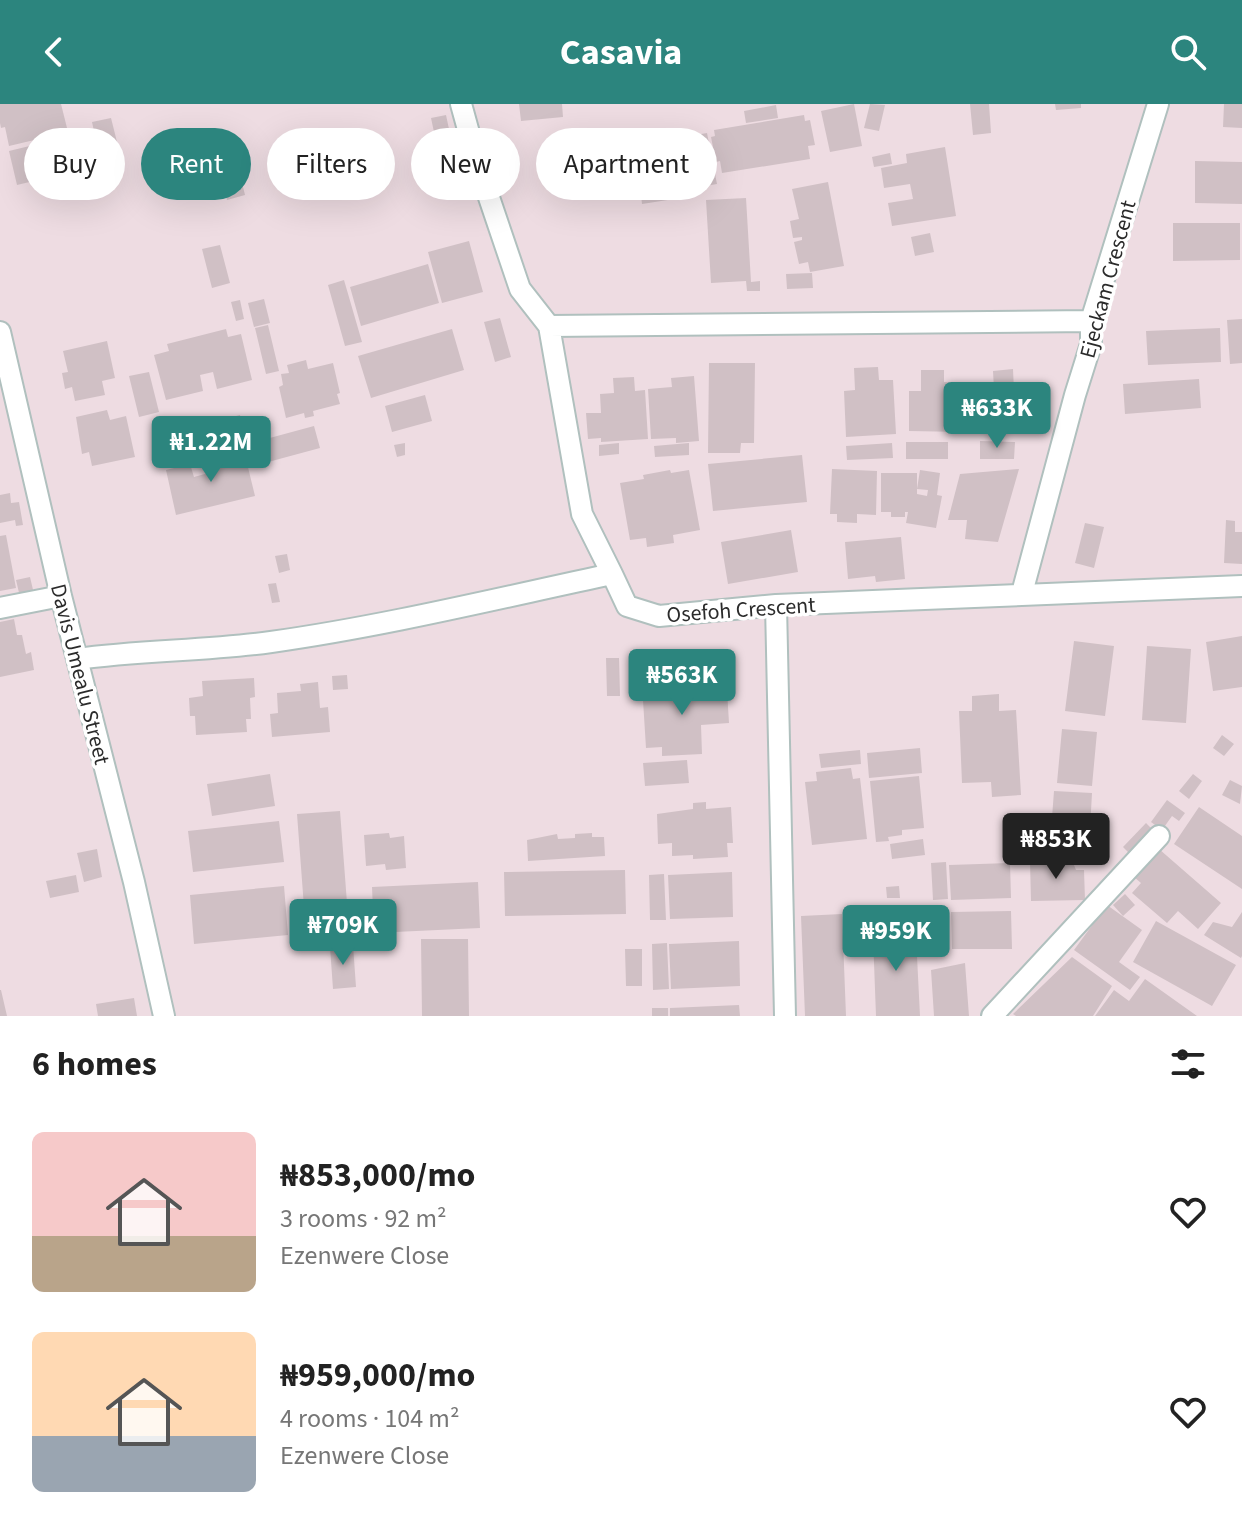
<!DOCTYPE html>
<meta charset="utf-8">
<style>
:root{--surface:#fff;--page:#f6f6f6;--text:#222;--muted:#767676;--accent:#2c857e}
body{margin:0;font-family:"Source Sans 3",sans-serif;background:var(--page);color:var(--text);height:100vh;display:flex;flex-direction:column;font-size:30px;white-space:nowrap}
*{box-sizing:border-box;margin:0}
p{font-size:26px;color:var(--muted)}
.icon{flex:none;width:44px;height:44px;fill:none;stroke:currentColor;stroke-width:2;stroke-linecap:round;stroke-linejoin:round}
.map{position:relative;height:912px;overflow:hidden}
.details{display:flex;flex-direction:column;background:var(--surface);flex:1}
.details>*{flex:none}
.banner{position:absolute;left:24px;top:24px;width:800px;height:72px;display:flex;gap:16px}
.price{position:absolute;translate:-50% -68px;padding:0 18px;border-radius:8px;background:var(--accent);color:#fff;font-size:26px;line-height:52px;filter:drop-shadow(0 2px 4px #0008)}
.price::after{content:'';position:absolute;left:50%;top:48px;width:24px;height:18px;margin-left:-12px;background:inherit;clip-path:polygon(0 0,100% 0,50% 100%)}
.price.current{background:#222;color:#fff}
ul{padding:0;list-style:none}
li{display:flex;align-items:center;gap:24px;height:200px;padding:0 32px}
li span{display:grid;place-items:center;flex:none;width:224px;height:160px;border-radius:12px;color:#555}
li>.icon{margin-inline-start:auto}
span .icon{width:96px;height:96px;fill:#fffc;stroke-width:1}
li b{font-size:34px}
h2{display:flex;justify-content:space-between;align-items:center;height:96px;padding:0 32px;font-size:34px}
.chip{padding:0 28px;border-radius:36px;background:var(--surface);box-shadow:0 8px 32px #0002;font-size:28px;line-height:72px}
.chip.current{background:var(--accent);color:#fff}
header{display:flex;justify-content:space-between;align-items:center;height:104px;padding:0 32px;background:var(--accent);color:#fff;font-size:36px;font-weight:700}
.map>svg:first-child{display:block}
.building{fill:#d0c0c5}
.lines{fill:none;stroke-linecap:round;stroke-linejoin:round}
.minor-casing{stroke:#b0c0be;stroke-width:24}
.minor{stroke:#fff;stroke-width:20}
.labels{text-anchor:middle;stroke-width:7;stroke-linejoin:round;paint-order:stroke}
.street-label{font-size:22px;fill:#2b2b2b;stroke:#fff}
</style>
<header><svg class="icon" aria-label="back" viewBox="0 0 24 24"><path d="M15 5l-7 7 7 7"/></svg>Casavia<svg class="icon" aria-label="search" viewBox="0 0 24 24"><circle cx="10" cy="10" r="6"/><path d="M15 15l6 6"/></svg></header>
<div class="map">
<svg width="1242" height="912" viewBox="0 0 1242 912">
<rect width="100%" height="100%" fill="#eedce2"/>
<path class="building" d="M0 0H61L68 28 9 42 5 23 1 24 0 19Z
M519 0H562L563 13 521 17Z
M854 0 862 42 830 48 821 7Z
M870 0 885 1 879 27 864 24Z
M970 0H989L991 29 973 31Z
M1055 0H1081V4L1056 6Z
M1224 0H1242V24L1223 23Z
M776 1 778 14 746 19 744 7Z
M446 11 452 39 437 42 431 14Z
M804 11 805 17 810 16 815 41 808 42 810 55 722 69 720 57 716 58 711 33 715 32 714 26Z
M111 14 120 50 100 54 92 18Z
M673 25 687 93 642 100 634 31Z
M707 29 717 80 693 84 684 33Z
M75 31 84 65 17 81 9 47Z
M233 43 245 91 227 96 214 48Z
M945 43 956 112 892 122 888 99 913 95 910 80 884 84 881 64 907 59 906 50Z
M890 49 892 60 874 63 872 53Z
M1195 57 1242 58V100L1195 99Z
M828 78 844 162 810 168 808 158 799 160 794 138 802 136V133L793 134 790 117 799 115 792 85Z
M746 94 751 178 760 177V187H747L746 177 711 179 706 96Z
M1173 119H1240V156L1173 157Z
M930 129 934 148 915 152 911 133Z
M469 137 483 188 442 199 428 148Z
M220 141 230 179 212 184 202 145Z
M428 160 439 199 361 222 350 183Z
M812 169 813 184 787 185 786 170Z
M344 176 362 238 345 242 328 181Z
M264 195 270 219 254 223 248 199Z
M240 196 244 215 236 217 231 198Z
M500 214 511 253 495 258 484 218Z
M1242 215V259L1230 260 1227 216Z
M268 221 279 267 266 270 255 224Z
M1220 224 1221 258 1148 261 1146 227Z
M226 225 228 233 241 230 252 276 217 285 213 268 200 271 203 287 166 296 154 251 169 247 167 240Z
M452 225 464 266 371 294 358 252Z
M107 237 115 274 102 277 105 291 75 297 72 283 65 285 62 269 68 268 63 247Z
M306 256 308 265 333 259 340 289 337 290 340 300 313 307 314 312 305 314 304 309 286 314 279 283 283 281 281 270 289 269 287 261Z
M709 259H755L754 339H741L740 349H708Z
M878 263 879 276H893L896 330 846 333 844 287 855 286 854 264Z
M1013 265 1014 287 1033 285 1036 327 979 330 977 286 994 285 993 267Z
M921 266H944V278L963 279V328L909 327V287H921Z
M149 268 159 308 139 313 129 272Z
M694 272 699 337 676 339V334L651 335 648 285 672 283 671 274Z
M634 273 635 287 645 286 648 335 601 338V334L588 335 586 309H601L600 290 614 289 613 274Z
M1199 275 1201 304 1125 310 1123 280Z
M425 291 432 317 392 328 385 302Z
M107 306 110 316 126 312 135 353 92 362 89 348 82 350 76 313Z
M240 311 245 333 206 342 201 321Z
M314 322 320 344 257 361 251 339Z
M980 337 1015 338 1014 355H980Z
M906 338H948V355H906Z
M405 339V351L397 353 394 341Z
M619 339V350L599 352V341Z
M689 339V351L655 353 654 342Z
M892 339 893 354 847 356 846 342Z
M244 347 255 392 176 411 166 366 190 360 194 373 212 368 209 355Z
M802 351 807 398 713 407 708 360Z
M832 365 877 367 876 411 857 410V419L837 418V410H830Z
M1019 365 998 438 965 435 967 416H948L960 370Z
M670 366 671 369 689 366 700 426 673 431 674 439 647 443 646 434 630 436 620 379 644 375 643 371Z
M920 366 940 369 937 391 942 392 936 424 906 419 908 408H905V413H891V408H881V369H917V390L927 392 928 386 917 385Z
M10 389 11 399 19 398 23 421 16 422 15 416 0 419V391Z
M1226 416 1235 417V428H1242V460L1224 459Z
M1085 419 1104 423 1094 464 1075 459Z
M791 426 798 468 728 480 721 438Z
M6 431 16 484 0 487V432Z
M901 433 905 475 876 478 875 472 848 475 845 438Z
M287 450 290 466 279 469 275 452Z
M30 473 34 490 20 493 16 476Z
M276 479 280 498 272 499 268 480Z
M14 515 17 531H22L26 550 31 548 34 566 0 573V518Z
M1242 532V583L1213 587 1206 538Z
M1074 537 1114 542 1105 612 1065 607Z
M1147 542 1191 545 1186 619 1142 616Z
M606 554H619L620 592H607Z
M347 571 348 585 333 586 332 572Z
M254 574 255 593 250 594 251 615H246L247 628 196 631 195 612H190L189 594 203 592 202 577Z
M684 574 685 588 727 586 729 619 701 621 702 650 662 652V643L646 644 643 596 659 595 658 576Z
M318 578 320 604 328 603 330 628 272 633 270 610 278 609 277 589 301 587 300 580Z
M999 590V607L1016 606 1021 691 992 693 991 678 962 679 959 607H972V592Z
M1062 625 1097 628 1092 682 1057 679Z
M1222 631 1234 640 1224 652 1213 644Z
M920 644 922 669 869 674 867 649Z
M860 646 861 660 821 664 819 650Z
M687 656 689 679 645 682 643 659Z
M851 664 853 675 860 674 867 735 812 741 805 678 817 677 816 668Z
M270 670 275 702 212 712 207 680Z
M1193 670 1202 677 1189 695 1179 687Z
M919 672 924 724 902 726V731L888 733 889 737 876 738 870 677Z
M1230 676 1242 682 1240 700 1222 691Z
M1054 687 1092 689 1089 743 1050 740Z
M1167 696 1185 709 1179 717 1172 712 1162 726 1151 718Z
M706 698V705L731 703 733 739H727L728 753 693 755V751L672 752V739L658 740 657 710 693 705V699Z
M1199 703 1242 732V785L1174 740Z
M340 707 347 799 304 803 297 710Z
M279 717 284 758 193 768 188 727Z
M1146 719 1156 729 1133 753 1123 743Z
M389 729 390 734 404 732 406 764 386 766 385 760 366 762 364 731Z
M592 729V733H604L605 752 528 757 527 736 557 730 558 735 575 734V730Z
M923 735 925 751 892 755 890 740Z
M97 745 102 773 84 778 77 749Z
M1159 745 1221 799 1198 825 1178 807 1167 819 1132 789 1141 779 1134 773Z
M1072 756 1076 766H1084L1085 796 1031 797 1030 757Z
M946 758 948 795 933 796 931 759Z
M1010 759 1011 794 951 796 949 761Z
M625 766 626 810 505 812 504 768Z
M732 768 733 813 670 815 668 771Z
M664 770 666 816H650L649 771Z
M76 771 79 788 50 794 46 777Z
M478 778 480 824 374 829 372 783Z
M284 782 288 831 194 840 190 791Z
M899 782 900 794H887L886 783Z
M1125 790 1135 801 1123 812 1113 801Z
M1107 801 1142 826 1119 858 1140 873 1130 886 1074 846Z
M934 807H948L949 846H935Z
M1011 807 1012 845H952L951 808Z
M1242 808V852L1241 854 1204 831 1213 818 1232 823Z
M842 810 846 912H805L801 812Z
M1156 817 1236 861 1212 902 1133 858Z
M903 821V833L916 832 920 912H876L873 832H877L876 822Z
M421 835H468L469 912H422Z
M739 837 740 882 671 885 669 840Z
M667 839 669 885 653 886 652 840Z
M353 841 356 883 333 885 330 843Z
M625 845H642V882H626Z
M1072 853 1112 882 1093 912H1016L1013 910Z
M965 859 969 912H934L931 866Z
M1145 875 1197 912H1095L1114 886 1129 897Z
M0 886H1L7 912H0Z
M134 894 137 912H98L96 900Z
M739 901 740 912H670V904Z
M652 904H668V912H652Z"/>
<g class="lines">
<g class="minor-casing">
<path id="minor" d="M461 0 477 58 520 185 549 222 582 410 612 470
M549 222 1091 217
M0 228 61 492 134 778 164 912
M1022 489 1075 291 1091 240V217L1158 0
M776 501 785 912
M0 504 61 492
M77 555C141 546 207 547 271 538 385 522 499 494 612 470L627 502 659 512 776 501 1242 482
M992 912 1159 732"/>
</g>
<use href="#minor" class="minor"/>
</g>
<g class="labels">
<g class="street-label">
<text transform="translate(1107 175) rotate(-75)" y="8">Ejeckam Crescent</text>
<text transform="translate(741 505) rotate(-4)" y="8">Osefoh Crescent</text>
<text transform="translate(81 570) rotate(76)" y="8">Davis Umealu Street</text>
</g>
</g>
</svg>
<b class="price" style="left:997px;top:346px">₦633K</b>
<b class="price" style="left:211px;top:380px">₦1.22M</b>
<b class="price" style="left:682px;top:613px">₦563K</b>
<b class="price current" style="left:1056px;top:777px">₦853K</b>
<b class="price" style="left:343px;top:863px">₦709K</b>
<b class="price" style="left:896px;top:869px">₦959K</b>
<div class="banner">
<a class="chip">Buy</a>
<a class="chip current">Rent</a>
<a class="chip">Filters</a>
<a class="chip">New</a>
<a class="chip">Apartment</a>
</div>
</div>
<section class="details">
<h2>6 homes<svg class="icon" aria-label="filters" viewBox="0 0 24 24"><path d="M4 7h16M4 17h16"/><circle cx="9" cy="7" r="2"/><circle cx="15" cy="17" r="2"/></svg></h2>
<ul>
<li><span style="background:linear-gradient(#f6c9c9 65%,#b9a48a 0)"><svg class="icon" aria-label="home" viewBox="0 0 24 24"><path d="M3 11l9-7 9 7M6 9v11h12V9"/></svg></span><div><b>₦853,000/mo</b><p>3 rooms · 92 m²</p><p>Ezenwere Close</p></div><svg class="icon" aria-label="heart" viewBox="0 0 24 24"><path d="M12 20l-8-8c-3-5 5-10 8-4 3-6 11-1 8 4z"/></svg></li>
<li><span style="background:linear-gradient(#ffd9b3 65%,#9aa5b1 0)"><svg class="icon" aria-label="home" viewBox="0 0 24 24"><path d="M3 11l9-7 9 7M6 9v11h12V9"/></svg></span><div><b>₦959,000/mo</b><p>4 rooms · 104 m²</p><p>Ezenwere Close</p></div><svg class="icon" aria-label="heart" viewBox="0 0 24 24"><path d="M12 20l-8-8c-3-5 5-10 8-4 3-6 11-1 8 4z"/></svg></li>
</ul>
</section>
